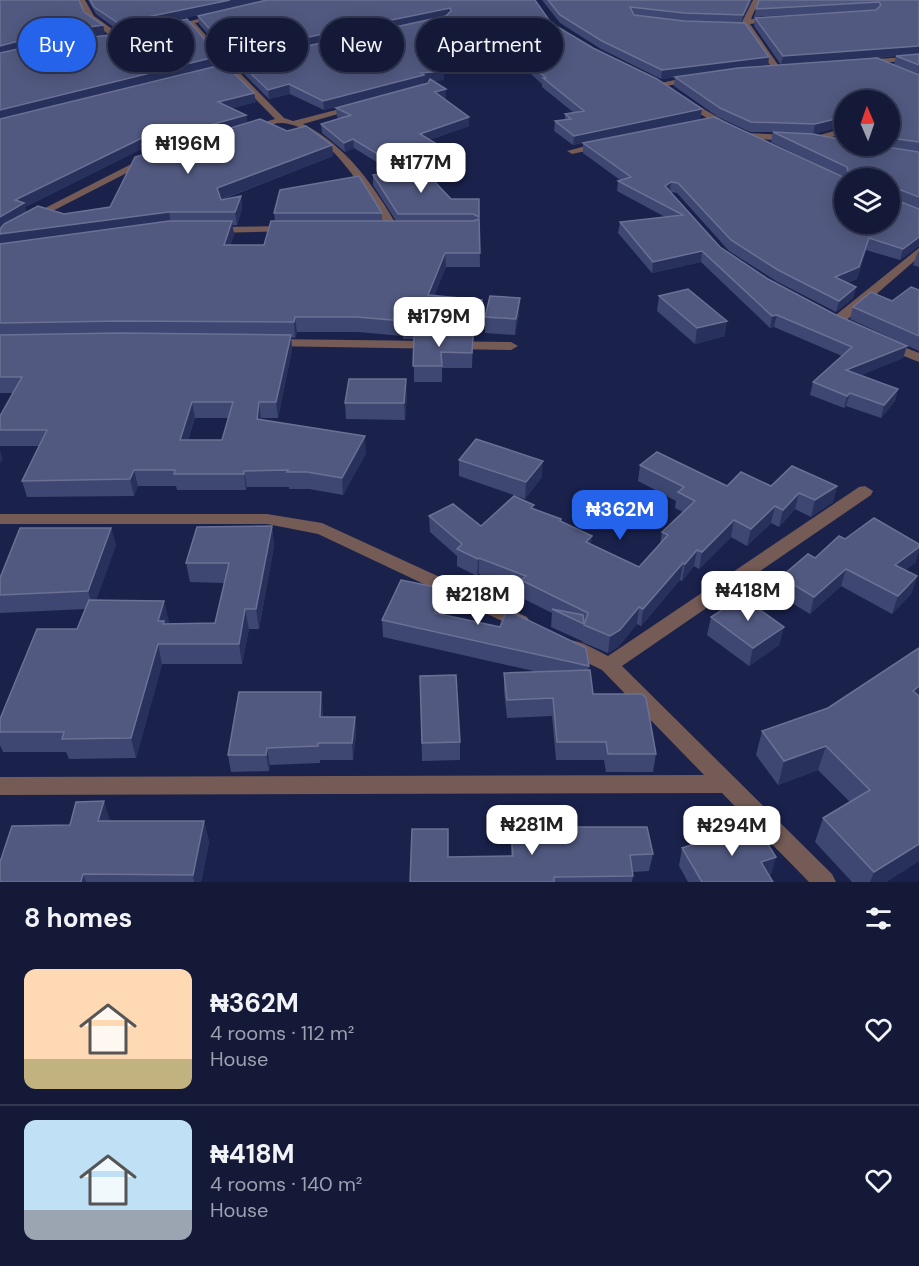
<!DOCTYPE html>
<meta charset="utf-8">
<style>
:root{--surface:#141938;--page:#1d2240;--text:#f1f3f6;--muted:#9da0ae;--line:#333853;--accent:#2563eb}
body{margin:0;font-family:"DM Sans",sans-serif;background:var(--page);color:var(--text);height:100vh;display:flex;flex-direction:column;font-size:22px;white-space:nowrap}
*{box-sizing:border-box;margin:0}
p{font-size:20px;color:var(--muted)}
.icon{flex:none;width:33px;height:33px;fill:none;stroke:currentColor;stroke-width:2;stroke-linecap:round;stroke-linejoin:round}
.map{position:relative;height:882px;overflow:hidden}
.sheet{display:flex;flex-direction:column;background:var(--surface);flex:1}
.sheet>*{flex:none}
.hud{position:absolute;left:18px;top:18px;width:600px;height:54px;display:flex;gap:12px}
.needle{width:39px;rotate:358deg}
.controls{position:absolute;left:834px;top:90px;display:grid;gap:12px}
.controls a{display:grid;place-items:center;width:66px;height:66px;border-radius:50%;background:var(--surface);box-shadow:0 3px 15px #0003,0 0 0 2px var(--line);font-size:30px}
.price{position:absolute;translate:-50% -51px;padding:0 14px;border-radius:12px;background:#fff;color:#222;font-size:20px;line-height:39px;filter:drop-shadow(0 2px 3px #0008)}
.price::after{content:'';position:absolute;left:50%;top:36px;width:18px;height:14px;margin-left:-9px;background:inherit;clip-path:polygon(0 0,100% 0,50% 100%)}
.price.on{background:var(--accent);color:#fff}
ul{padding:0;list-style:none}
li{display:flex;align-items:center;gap:18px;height:150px;padding:0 24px}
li+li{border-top:2px solid var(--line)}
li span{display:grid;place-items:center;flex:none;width:168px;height:120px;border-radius:12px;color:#555}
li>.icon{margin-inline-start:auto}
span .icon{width:72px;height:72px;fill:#fffc;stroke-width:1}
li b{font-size:26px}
h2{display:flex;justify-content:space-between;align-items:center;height:72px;padding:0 24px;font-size:26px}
.pill{padding:0 21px;border-radius:27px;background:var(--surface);box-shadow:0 3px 15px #0003,0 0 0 2px var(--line);font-size:21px;line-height:54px}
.pill.on{background:var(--accent);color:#fff}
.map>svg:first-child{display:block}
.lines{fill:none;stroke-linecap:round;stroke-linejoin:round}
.minor{fill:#745b55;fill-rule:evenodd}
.wall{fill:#3e4771;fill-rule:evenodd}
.shaded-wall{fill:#28305c}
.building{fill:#515980;stroke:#6a7194;stroke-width:1.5;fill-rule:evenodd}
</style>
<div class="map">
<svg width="919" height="882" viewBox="0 0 919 882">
<rect width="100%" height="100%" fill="#1a214b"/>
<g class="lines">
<path class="minor" d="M79 0H85L94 16 122 36V40H116L88 19Z
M753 0H759L751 19 773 18 777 20 750 24 781 69 780 71H774L743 27 742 22Z
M218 14 221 18 195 23 231 64 262 59V63L235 68 284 118 293 121 359 104V108L303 124C348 147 374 186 399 229L397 231H389C367 196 330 127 282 123 270 122 259 132 247 131V127L275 119 227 70H218V66L223 65 189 25 171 29 167 27Z
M919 56V60L863 64 859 62 863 60Z
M693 76 697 79 696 81 660 87 656 84Z
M685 98 731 125 733 127 725 129 682 103V99Z
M844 128V134L811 142 806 139Z
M746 133 790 135 795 138 790 141 743 138V134Z
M601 142 604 143V147L572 154 567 151Z
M149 155 154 158 152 160 0 238V231Z
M289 226 293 227V231L214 233 208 230 214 227Z
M919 248V257L842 324H832L831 321 832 318Z
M273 339 511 342 518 346 511 350 268 346 266 343Z
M886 340 919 353V362L881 347 879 344Z
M865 486 873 491 871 495 622 666 832 874 836 882H809L722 793 0 795V777L704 775 602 670 563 651 561 646 563 641C577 637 595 650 608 656L859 487Z
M0 514H267L322 523 527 617 530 622 527 627 521 629 515 627 318 534 267 524H0Z"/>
</g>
<path class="wall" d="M0 0 84 12 103 25 105 34 55 41 219 56 220 65 256 102 232 108 246 115 247 123 287 131 332 145 333 156 221 200 241 196 242 209 237 225H232L234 235 230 245H264L275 221 274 213H382V221H396L373 185V175L391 171 354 148 345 152 322 133 321 124 340 118 337 117 336 108 428 83 429 81 424 82V84L324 110 290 94 269 99 239 69 238 61 307 46 232 62 199 24 198 16 258 2 120 32 96 14 88 0H535L551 23 593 48 702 109 700 119 645 131 845 178 771 142 773 132H750L718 117 674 86 675 77 686 76 661 79 601 49 560 23 542 0H752L741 23 768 66 781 65 754 26 755 18 876 10 754 17 756 9 919 0V75L894 64 896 56 877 58 919 75V246L900 260 866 250 857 279 847 283 856 287 853 298 836 312 776 281 729 251 677 193 671 192 720 247 768 279 834 314 907 346 903 358 861 375 898 389 895 401 881 418 846 406 844 408 810 395 813 382 842 356 774 327 770 328 701 262 652 273 618 233 620 222 665 217 617 191 618 181 620 180 583 153V143L573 145 554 131 555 121 565 120V114L574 113 542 87V84L504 50 431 58 444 71V80L432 81 446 98H444L469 126 429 140 455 164 425 172 451 199H479L480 267H446L434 295 482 314 478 333 474 332V339H473L472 368H442V382H414V339H403V336L358 332H297L295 338 291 337 292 350 278 418H261V420L366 453 343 495 309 489H289V487H247L246 490H177L176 486H138L134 496 27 497 22 481 39 446H0V416L13 393H0ZM844 100H890V146H844ZM843 126 844 127 837 128 835 138 786 133 813 134ZM143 148 144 154 110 207 64 214 26 212 25 207ZM195 418H228L222 440H188Z
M919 251V267L913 265 917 254Z
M919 290V351L850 319 853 307 892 301Z
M659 296 725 336 695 344 657 311Z
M519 314 515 335 485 333V317Z
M407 395 405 420 346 419 345 403Z
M459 460 542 477 525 499 459 476Z
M640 465 727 486H837L833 502 811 517 795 509 779 527 771 523 747 546 731 537 699 569 694 566 682 581 680 580 641 626 637 624 618 647 608 653 582 642 583 628 582 641 551 627 552 613 520 597 521 591 479 574 477 576 457 566V556L430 532 429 516 481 526 534 509 561 522 591 544 639 567 660 544 662 532 683 512 675 508 676 501 638 481Z
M272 526 274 546 259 629H249L242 664H162L136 758 69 759 66 752H3L0 745V732L77 629 85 609 0 613V578L111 528 116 545 96 600 169 621 168 624 215 623 225 583 190 582 186 563Z
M845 539 919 544V551L915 563 905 570 917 576 911 594 892 614 841 586 810 614 777 594 781 577 815 558Z
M445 605 441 614 589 666 588 670 593 694 656 754 653 772H606L604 760H556L552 716 507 718 504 691V673L538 672 383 637 382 620Z
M711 617 784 627 779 645 749 666 707 635Z
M919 648V861L886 882H852L815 842 823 818 850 802 818 770 778 785 756 755 762 731 828 708Z
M420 676 460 742V760L422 761Z
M323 709V717H355L356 734 353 760H320V763L270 765 269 771 231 772 228 755Z
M110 821H204L209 842 201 882H0L70 825Z
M511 831 653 854 649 871 633 872V876L632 882H410L448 857 511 856Z
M682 848 776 857 771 874 769 875 773 882H688L679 866Z"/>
<path class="shaded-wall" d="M230 0H268L120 32 118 23Z
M750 0H752L741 23 743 15Z
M450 8V16L232 62 231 53Z
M103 25 105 34 49 42 0 55V46L48 33Z
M504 41V50L424 59 423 50Z
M919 46V54L781 65 783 56Z
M219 56 220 65 0 120V110Z
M769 57 768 66 661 79 662 70Z
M444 71V80L424 82V84L324 110 323 101 421 73Z
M289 84 290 94 269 99 268 90Z
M446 89V98L435 100V92Z
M254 93 256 102 219 112 218 102Z
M702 109 700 119 573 145 574 136Z
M246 115 248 125 144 154 143 148 25 207 27 214 0 229V217L15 200 146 136Z
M469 117V126L420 143V134Z
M844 117 843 126 813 134 815 124Z
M353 139 354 148 345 152 344 143Z
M332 145 333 156 219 200 217 188Z
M455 155V164L402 178V169Z
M671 182 670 192 665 186Z
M241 196 242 209 237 225 235 212Z
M169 212 171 225 0 248V234Z
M232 221 234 235 226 260 224 245Z
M919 237V246L900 260 903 249Z
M869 238 857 279 832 289 835 277Z
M702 251 701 262 652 273 653 262Z
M445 253 446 267 429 310 428 295Z
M856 287 853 298 836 312 839 301Z
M520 298 519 314 515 335 516 319Z
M482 300V314L478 333 479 318Z
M777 315 774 327 770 328 772 316Z
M295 317 297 332 295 338 294 322Z
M727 321 725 336 695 344 697 328Z
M291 335 292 350 278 418 276 402Z
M907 346 903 358 843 383 846 370Z
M406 379 407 395 405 420 404 403Z
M898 389 895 401 881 418 884 405Z
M850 393 846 406 844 408 847 396Z
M192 402 195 418 183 456 180 440Z
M259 402 261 418 260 435 257 419Z
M365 436 366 453 343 495 342 478Z
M0 450 3 459 0 464Z
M543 461 542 477 525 499 526 482Z
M134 470 138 486 134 496 130 479Z
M244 471 247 487 246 490 244 474Z
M837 486 833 502 811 517 815 500Z
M799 493 795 509 779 527 783 510Z
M775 506 771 523 747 546 751 529Z
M734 520 731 537 699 569 702 552Z
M272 526 274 546 259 629 256 609Z
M111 528 116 545 93 609 88 591Z
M592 536 590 553 586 542Z
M919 547V551L915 563 890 582 895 565Z
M697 550 694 566 682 581 685 564Z
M479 558V574L477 576 478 559Z
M683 563 680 580 641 626 643 609Z
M846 569 841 586 810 614 814 597Z
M917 576 911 594 892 614 898 596Z
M445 589V605L435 629V613Z
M164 601 169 621 166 629 158 621Z
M639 607 637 624 618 647 608 653 610 636Z
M245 609 249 629 242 664 239 644Z
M784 627 779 645 749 666 753 648Z
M158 644 162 664 136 758 131 738Z
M919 686V704L913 691Z
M321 692 323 709 322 733 320 717Z
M355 717 356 734 353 760 352 743Z
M826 746 818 770 778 785 784 761Z
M267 748 270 765 269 771 266 755Z
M104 801 111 823 98 821Z
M204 821 209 842 201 882H194L193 875Z
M919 844V861L886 882H870L874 872Z
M776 857 771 874 756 880 761 862Z
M83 874 86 882H81Z"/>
<path class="building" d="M0 0H79L84 12 103 25 48 33 0 46Z
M90 0H230L118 23 94 7Z
M267 0H535L551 23 593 48 657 79 702 109 574 136 555 121 571 119 565 114 584 111 543 78H546L504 41 423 50 444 71 421 73 424 75 323 101 289 84 268 90 238 61 446 16 451 11 450 8 231 53 198 16Z
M548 0H750L743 15 684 13 630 7 634 15 684 21 745 23 769 57 662 70 602 41 560 15Z
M759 0H919V46L783 56 755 18 876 10 881 5 879 2 756 9Z
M187 19 219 56 0 110V53L49 42 118 34Z
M919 54V65L896 56Z
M877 58 919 75V142L890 138V100H844V117L815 124 751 122 720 108 675 77 738 68Z
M225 64 254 93 218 102 246 115 142 144 146 136 15 200 24 203 0 217V119Z
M430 79 446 89 435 92 469 117 420 134 455 155 402 169 353 139 344 143 321 124 351 115 336 108 428 83Z
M714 117 845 178 849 176 847 167 773 132 813 134 844 140V146H880L919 152V197L893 187 890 189 891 198 919 209V237L903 249 869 238 859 267 835 277 856 287 839 301 778 270 731 240 678 183 671 182 665 186 720 247 768 279 834 314 907 346 846 370 898 389 884 405 850 393 847 396 813 382 852 347 777 315 772 316 702 251 653 262 620 222 683 215 618 181 631 177 583 143ZM844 178H890V224H844Z
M260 119 287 131 306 126 332 145 217 188 221 200 241 196 235 212H169L0 234V229L4 224 38 206 64 214 110 207 135 157Z
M844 127V130L837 128Z
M420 166 451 199H479V217L473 214H398L373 175Z
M359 176 382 213H274L280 190Z
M479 219 480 253H445L428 295 482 300 479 318 474 317V324L402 323 403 321 357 317H295L294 322 120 321 0 323V244L169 221H232L224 245H264L271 221H473Z
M911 287 919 290V336L853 307 871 292 892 301Z
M688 289 727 321 697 328 659 296Z
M490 296 520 298 516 319 485 317Z
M120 333 291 335 276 402H259L257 419 365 436 342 478 307 472H287L288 470 244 471V474H174L175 470H134L130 479 22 481 47 430H0V416L22 377H0V335ZM192 402H233L222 440H180Z
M414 336H473L472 353 441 352 442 366H413Z
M349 379H406L404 403H345Z
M476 439 543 461 526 482 459 460Z
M657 452 727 486 741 472 771 486 792 466 837 486 815 500 799 493 783 510 775 506 751 529 734 520 702 552 697 550 685 564 683 563 643 609 639 607 620 630 610 636 584 625 588 613 521 580 526 576 479 558 478 559 457 549 462 544 429 516 453 504 481 526 514 496 534 505 531 508 561 519 560 521 592 536 586 542 639 567 668 535 662 532 695 501 678 492 684 487 640 465Z
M874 518 919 544V547L895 565 917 576 898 596 846 569 814 597 781 577 808 554 815 558 839 536 845 539Z
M272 526 256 609H245L239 644H158L131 738 62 739 64 732H0V719L37 629H77L89 600 164 601 158 621H164L163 624 215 623 229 563H186L197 527Z
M20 528H111L88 591 0 595V578Z
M401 580 445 589 435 613 500 627 507 610 586 648 589 666 382 620Z
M742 597 784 627 753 648 711 617Z
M552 609 583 615 584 624Z
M919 648V686L913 691 919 696V844L874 872 823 818 870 790 826 746 784 761 762 731 828 708Z
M590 670 593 694H642L646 698 656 754H608L606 742H557L553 698 507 700 504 673Z
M456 675 460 742 422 743 420 676Z
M239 692H321L320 717H355L352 743H318V746L267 748 266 755H228Z
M104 801 98 821H204L193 875 83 874 81 882H0V862L12 826 70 825 76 802Z
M755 824 776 857 761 862 773 882H702L682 848Z
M563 827H647L653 854 630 855 633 876 554 877V882H410L412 829H448V857L513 856 511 831 563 830Z"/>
</svg>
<div class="controls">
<a><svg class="needle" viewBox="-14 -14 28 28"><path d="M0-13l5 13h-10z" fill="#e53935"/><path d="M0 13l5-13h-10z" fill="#9da0ae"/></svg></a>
<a><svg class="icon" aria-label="layers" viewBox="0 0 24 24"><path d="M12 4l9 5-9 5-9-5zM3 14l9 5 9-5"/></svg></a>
</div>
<b class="price" style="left:188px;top:175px">₦196M</b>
<b class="price" style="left:421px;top:194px">₦177M</b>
<b class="price" style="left:439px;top:348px">₦179M</b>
<b class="price on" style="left:620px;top:541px">₦362M</b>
<b class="price" style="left:748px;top:622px">₦418M</b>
<b class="price" style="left:478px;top:626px">₦218M</b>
<b class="price" style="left:532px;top:856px">₦281M</b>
<b class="price" style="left:732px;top:857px">₦294M</b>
<div class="hud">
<a class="pill on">Buy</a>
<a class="pill">Rent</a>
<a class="pill">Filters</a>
<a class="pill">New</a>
<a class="pill">Apartment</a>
</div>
</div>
<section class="sheet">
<h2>8 homes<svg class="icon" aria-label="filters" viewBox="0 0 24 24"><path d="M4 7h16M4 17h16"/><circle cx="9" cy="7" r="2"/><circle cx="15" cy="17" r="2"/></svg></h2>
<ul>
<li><span style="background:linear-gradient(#ffd9b3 75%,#c2b280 0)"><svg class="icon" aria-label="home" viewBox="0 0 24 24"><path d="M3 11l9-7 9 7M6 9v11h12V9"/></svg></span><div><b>₦362M</b><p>4 rooms · 112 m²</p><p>House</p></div><svg class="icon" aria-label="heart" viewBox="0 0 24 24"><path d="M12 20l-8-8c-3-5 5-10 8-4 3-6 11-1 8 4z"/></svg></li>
<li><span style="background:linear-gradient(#bfe0f5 75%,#9aa5b1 0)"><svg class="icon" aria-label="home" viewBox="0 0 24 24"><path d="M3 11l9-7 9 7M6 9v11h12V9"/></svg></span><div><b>₦418M</b><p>4 rooms · 140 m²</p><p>House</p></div><svg class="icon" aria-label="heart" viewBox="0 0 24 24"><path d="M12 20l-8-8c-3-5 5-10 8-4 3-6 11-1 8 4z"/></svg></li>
</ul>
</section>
